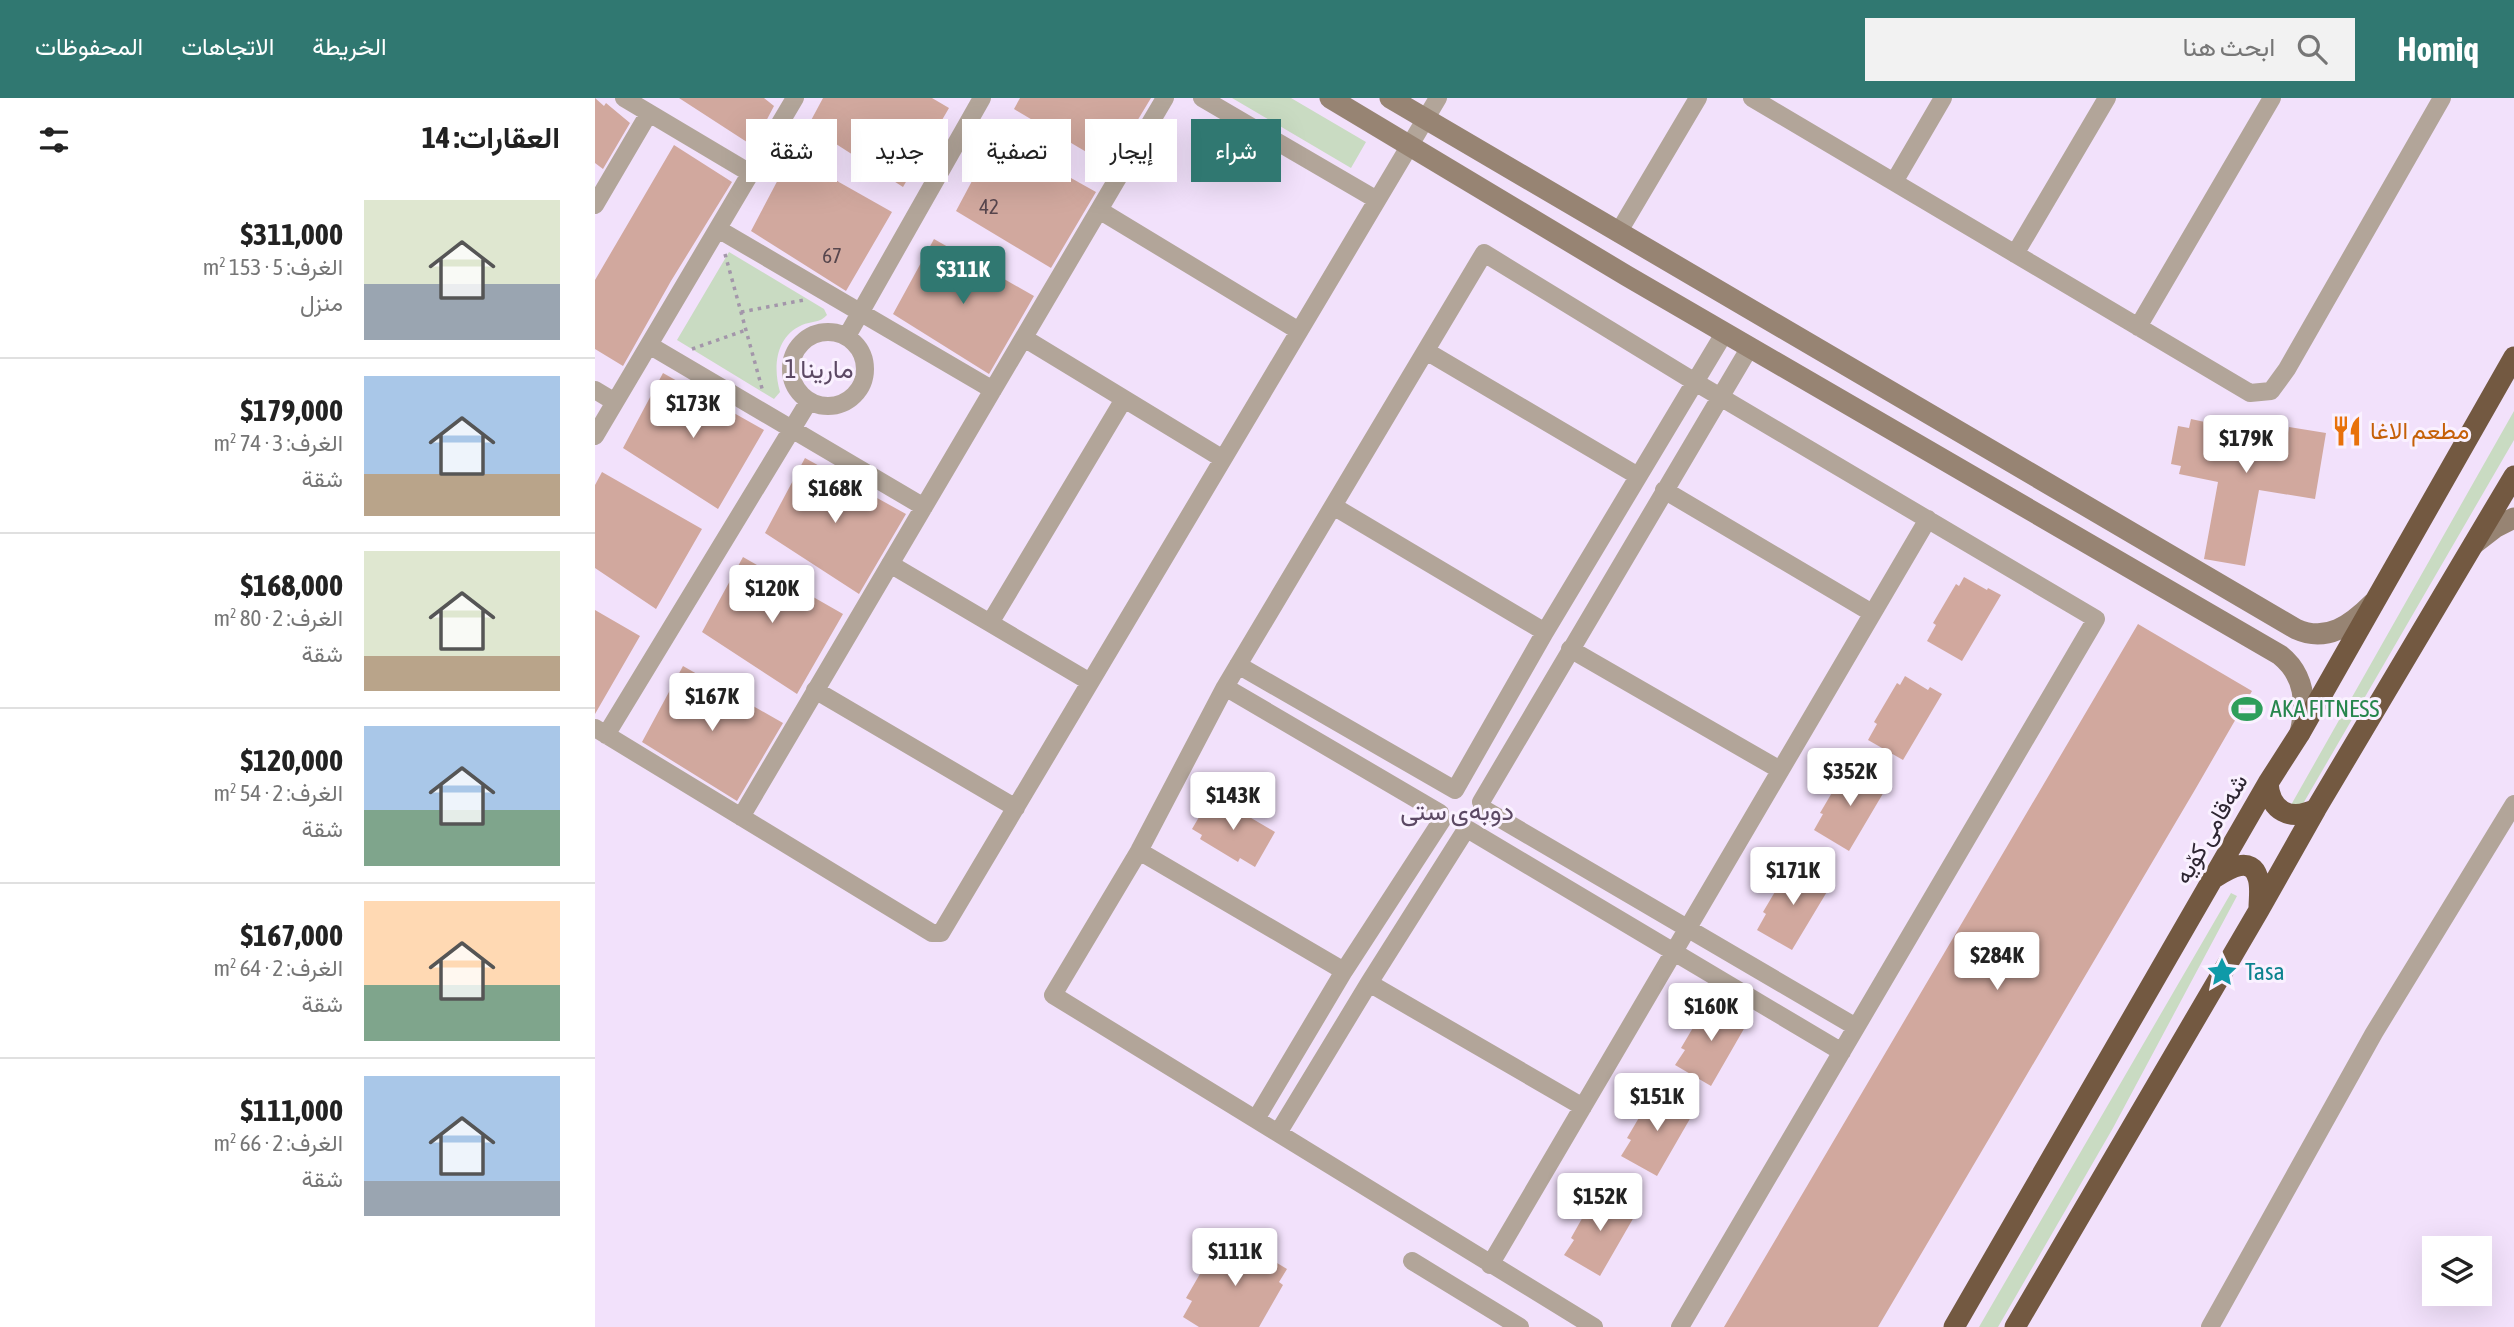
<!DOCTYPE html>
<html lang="ar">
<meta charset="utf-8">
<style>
:root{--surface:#fff;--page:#f2f2f2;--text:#222;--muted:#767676;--line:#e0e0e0;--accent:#307871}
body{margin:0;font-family:"Asap Condensed",Vazirmatn,sans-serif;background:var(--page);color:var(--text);direction:rtl;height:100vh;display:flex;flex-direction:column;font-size:26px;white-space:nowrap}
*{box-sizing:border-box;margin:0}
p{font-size:23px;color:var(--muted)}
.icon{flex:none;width:38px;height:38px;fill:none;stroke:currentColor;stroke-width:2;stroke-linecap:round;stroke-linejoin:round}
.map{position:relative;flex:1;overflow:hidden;direction:ltr}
.panel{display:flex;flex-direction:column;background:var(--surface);width:595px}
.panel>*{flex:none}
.guide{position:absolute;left:21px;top:21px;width:665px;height:63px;direction:rtl;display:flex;gap:14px}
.controls{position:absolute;left:1827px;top:1138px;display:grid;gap:14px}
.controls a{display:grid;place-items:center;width:70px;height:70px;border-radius:0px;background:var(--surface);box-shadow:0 7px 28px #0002;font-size:35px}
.price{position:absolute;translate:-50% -60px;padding:0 16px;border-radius:7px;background:#fff;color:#222;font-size:23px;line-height:46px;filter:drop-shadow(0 2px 4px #0008)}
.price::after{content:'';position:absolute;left:50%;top:42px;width:21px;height:16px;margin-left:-10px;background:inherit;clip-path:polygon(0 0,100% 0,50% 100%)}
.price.selected{background:var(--accent);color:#fff}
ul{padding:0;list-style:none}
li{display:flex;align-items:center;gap:21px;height:175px;padding:0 35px}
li+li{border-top:2px solid var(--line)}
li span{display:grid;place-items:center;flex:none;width:196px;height:140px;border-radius:0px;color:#555}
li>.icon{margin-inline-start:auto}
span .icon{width:84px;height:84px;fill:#fffc;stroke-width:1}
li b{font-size:30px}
h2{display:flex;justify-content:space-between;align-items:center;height:84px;padding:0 35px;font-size:30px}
.tag{padding:0 24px;border-radius:0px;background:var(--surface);box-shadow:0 7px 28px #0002;font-size:24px;line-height:63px}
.tag.selected{background:var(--accent);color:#fff}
header{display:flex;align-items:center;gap:42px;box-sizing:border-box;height:98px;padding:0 35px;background:var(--accent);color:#fff}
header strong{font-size:33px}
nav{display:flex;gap:38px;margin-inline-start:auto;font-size:24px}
.search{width:490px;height:63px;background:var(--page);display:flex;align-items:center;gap:18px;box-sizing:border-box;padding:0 24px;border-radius:0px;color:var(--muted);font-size:26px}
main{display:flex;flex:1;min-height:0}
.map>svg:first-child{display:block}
.green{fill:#c9dbc2}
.building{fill:#d1a89e}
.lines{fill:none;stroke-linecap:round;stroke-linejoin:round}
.path{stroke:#a396aa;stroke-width:3.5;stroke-dasharray:3.5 5;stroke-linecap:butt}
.street{stroke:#b2a599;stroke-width:18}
.secondary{stroke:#978473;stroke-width:21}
.highway{stroke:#735941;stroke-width:21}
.labels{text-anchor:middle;stroke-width:6;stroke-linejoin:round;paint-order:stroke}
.number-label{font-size:21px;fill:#57464d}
.food-label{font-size:24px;fill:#c56008;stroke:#faf1ff;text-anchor:start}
.leisure-label{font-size:24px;fill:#27864d;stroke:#faf1ff;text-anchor:start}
.street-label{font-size:24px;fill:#2e2632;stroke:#faf1ff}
.culture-label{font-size:24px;fill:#0d838f;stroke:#faf1ff;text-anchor:start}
.neighbourhood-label{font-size:26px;fill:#5c4964;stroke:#faf1ff}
</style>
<header>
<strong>Homiq</strong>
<div class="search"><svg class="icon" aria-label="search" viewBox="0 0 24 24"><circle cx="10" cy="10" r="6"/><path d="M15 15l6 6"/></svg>ابحث هنا</div>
<nav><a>الخريطة</a><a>الاتجاهات</a><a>المحفوظات</a></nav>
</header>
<main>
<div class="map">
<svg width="1919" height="1229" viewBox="0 0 1919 1229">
<rect width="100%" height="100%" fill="#f2e1fb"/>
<path class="green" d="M637 0H696L771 44 756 70Z
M134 154 229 211 232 217C225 225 216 223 207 227 180 239 178 270 185 294L179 301 82 242Z
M1919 313V342L1705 711 1696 707Z
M1636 795 1642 798 1518 1030 1403 1229H1384Z"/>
<path class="building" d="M0 0 9 8 11 5 35 25 8 71 0 65Z
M84 0H169L179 8 158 48Z
M228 0H337L354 10 308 89 213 28Z
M425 0H556L515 68 419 11Z
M401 38 501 94 456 170 361 113Z
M79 47 137 84 76 183 28 268 0 251V182Z
M196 57 297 114 251 193 156 133Z
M339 141 439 198 394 276 298 216Z
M68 275 169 332 123 411 28 350Z
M1596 321 1633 329 1634 324 1693 335 1694 329 1731 335 1720 401 1664 392 1650 468 1609 461 1623 384 1584 376 1586 368 1576 366 1583 328 1594 330Z
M210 360 311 416 264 496 170 435Z
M7 374 107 431 61 511 0 470V387Z
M148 459 248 516 202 596 107 534Z
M1369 479 1392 492 1393 490 1406 497 1367 563 1332 543 1341 527 1338 525 1361 486 1364 488Z
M0 512 45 538 0 616Z
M1543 526 1657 593 1601 690 1283 1229H1129Z
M88 568 188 625 142 703 47 644Z
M1310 578 1333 592 1335 589 1347 596 1308 662 1273 642 1282 626 1279 624 1302 585 1305 587Z
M1256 669 1279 682 1280 680 1293 687 1254 753 1219 732 1228 716 1225 715 1248 676 1251 677Z
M617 697 680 734 660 769 645 760 643 764 605 741 607 737 597 731Z
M1199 768 1222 782 1223 779 1236 787 1197 852 1162 832 1171 816 1168 814 1191 775 1194 777Z
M1118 904 1154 922 1116 988 1080 967 1090 952 1086 950 1109 911 1113 913Z
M1064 994 1086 1008 1088 1005 1100 1012 1062 1078 1026 1058 1036 1042 1032 1040 1055 1001 1058 1003Z
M1007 1094 1029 1107 1031 1105 1043 1112 1005 1178 969 1157 979 1142 976 1140 998 1101 1001 1103Z
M635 1137 692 1171 684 1184 688 1187 664 1229H604L588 1219 597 1203 591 1200 620 1150 626 1153Z"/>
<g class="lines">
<path class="path" d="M130 156 168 294
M146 214 209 202
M97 251 151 232"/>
<path class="street" d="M29 0 155 75
M607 0 782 102
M1157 0 1655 295 1676 293 1692 271 1847 0
M1299 84 1348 0
M0 107 54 15
M504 112 704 233
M123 131 398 292
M1023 135 1103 0
M1420 156 1512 0
M1543 229 1677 0
M196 271a37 37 0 1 1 74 0a37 37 0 1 1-74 0Z
M252 238 387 0
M429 240 628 361
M54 247 329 409
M831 253 1043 378
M0 292 20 304
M0 338 200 0
M1069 392 1277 515
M738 408 950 534
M295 466 495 584
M395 525 529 301
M975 551 1185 672
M643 567 860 692 950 534 1130 234
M630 589 845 715
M220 592 421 710
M0 630 337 835H346L843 0
M11 637 214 303
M886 704 1155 249
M887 710 1261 929
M146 719 570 0
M874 732 1247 954
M544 753 749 873
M774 885 988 1009
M661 1021 749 873 847 722
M683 1035 774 885 870 733
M817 1163 925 1229
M895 1167 1333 421
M999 1229 458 897 544 753 630 589 889 155 1100 284 1501 521 1085 1229
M1615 1229 1779 935 1919 706"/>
<path class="secondary" d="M735 0 1032 178 1685 557C1710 577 1712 605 1705 635
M795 0 1701 531C1732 545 1756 527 1778 505
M1879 446 1901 429 1919 420"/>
<path class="highway" d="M1673 685C1675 713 1695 724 1721 711
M1619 780C1632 772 1656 756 1663 780 1666 789 1664 801 1664 810
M1359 1229 1673 685 1705 635 1919 259
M1420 1229 1664 812 1721 711 1919 378"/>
</g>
<defs>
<g id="restaurant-bare" transform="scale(2.415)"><path d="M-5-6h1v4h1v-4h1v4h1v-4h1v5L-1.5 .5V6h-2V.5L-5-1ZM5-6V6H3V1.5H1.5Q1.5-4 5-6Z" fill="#e8710a" stroke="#faf1ff" stroke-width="2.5" paint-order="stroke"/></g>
<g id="stadium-bare" transform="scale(2.415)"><path d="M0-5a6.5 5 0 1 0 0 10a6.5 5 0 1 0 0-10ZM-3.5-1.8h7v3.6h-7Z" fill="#2e9e5b" stroke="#faf1ff" stroke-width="2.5" paint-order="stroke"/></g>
<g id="sight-bare" transform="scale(2.415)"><path d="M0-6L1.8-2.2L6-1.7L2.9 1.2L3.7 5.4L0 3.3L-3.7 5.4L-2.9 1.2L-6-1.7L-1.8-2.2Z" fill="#0f9aa8" stroke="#faf1ff" stroke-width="2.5" paint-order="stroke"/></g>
</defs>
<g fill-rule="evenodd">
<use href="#restaurant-bare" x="1752" y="333"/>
<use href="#stadium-bare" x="1652" y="611"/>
<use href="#sight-bare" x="1627" y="874"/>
</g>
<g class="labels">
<g class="number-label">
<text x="394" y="116">42</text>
<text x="237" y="165">67</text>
</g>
<g class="food-label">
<text x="1775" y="341">مطعم الاغا</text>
</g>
<g class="leisure-label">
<text x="1675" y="619">AKA FITNESS</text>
</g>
<g class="street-label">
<text transform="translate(1616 731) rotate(-60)" y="8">شەقامی کۆیە</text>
</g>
<g class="culture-label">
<text x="1650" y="882">Tasa</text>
</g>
<g class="neighbourhood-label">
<text x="224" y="280">مارینا 1</text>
<text x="862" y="722">دوبه‌ی ستی</text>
</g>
</g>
</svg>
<div class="controls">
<a><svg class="icon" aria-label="layers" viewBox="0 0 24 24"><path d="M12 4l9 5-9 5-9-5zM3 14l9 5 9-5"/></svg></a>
</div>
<b class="price selected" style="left:368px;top:208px">$311K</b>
<b class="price" style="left:98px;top:342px">$173K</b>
<b class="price" style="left:1651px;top:377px">$179K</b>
<b class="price" style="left:240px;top:427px">$168K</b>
<b class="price" style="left:177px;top:527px">$120K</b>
<b class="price" style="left:117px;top:635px">$167K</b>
<b class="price" style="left:1255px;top:710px">$352K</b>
<b class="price" style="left:638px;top:734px">$143K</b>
<b class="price" style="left:1198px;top:809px">$171K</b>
<b class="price" style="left:1402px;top:894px">$284K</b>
<b class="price" style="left:1116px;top:945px">$160K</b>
<b class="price" style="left:1062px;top:1035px">$151K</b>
<b class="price" style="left:1005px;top:1135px">$152K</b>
<b class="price" style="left:640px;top:1190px">$111K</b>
<div class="guide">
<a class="tag selected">شراء</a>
<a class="tag">إيجار</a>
<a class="tag">تصفية</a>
<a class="tag">جديد</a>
<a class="tag">شقة</a>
</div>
</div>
<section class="panel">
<h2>العقارات: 14<svg class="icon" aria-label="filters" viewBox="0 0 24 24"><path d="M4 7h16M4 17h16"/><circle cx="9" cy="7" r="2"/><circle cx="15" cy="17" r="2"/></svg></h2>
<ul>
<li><span style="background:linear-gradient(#dfe7d0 60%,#9aa5b1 0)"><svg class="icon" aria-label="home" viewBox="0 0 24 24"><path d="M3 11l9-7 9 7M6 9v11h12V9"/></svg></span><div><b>$311,000</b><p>الغرف: 5 · 153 m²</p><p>منزل</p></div></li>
<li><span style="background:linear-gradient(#a9c7e8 70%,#b9a48a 0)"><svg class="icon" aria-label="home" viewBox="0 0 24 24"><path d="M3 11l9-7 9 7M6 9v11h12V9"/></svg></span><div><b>$179,000</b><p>الغرف: 3 · 74 m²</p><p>شقة</p></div></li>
<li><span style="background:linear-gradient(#dfe7d0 75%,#b9a48a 0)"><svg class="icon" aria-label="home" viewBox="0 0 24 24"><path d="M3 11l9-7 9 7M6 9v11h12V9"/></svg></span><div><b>$168,000</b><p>الغرف: 2 · 80 m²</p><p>شقة</p></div></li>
<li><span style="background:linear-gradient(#a9c7e8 60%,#7fa58c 0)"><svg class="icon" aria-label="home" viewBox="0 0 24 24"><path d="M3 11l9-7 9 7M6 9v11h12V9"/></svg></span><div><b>$120,000</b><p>الغرف: 2 · 54 m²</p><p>شقة</p></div></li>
<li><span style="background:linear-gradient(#ffd9b3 60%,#7fa58c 0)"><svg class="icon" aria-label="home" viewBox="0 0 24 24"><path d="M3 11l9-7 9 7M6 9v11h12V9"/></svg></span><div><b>$167,000</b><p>الغرف: 2 · 64 m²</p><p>شقة</p></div></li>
<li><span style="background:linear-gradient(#a9c7e8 75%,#9aa5b1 0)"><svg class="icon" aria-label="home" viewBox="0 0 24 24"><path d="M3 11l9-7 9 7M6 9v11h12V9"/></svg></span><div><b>$111,000</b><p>الغرف: 2 · 66 m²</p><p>شقة</p></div></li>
</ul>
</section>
</main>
